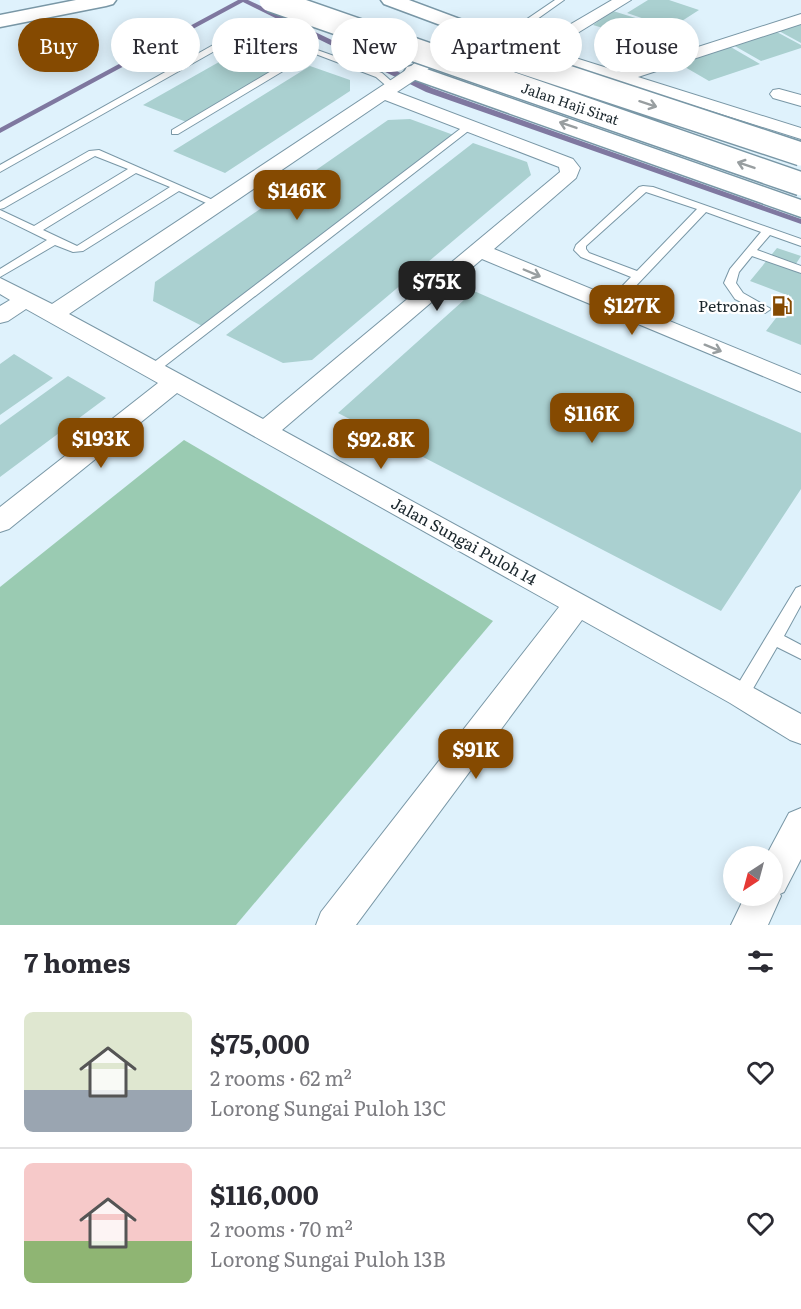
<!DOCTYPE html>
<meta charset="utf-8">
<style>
:root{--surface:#fff;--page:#f2f2f3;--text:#2b2b33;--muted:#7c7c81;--line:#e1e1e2;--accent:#854a01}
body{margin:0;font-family:Literata,serif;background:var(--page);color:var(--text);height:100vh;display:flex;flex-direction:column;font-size:22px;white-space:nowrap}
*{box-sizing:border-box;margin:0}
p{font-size:20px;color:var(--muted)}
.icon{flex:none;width:33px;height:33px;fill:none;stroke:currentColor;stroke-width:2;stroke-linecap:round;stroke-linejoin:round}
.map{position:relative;height:925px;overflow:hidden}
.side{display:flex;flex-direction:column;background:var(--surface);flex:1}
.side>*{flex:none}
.banner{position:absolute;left:18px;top:18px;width:765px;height:54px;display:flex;gap:12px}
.needle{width:39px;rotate:216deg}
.controls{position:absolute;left:723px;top:846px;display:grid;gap:12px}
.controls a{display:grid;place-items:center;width:60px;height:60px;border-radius:50%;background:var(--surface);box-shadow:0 3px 15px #0003;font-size:30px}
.price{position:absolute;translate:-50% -51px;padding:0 14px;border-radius:12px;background:var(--accent);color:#fff;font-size:20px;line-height:39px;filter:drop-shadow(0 2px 3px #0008)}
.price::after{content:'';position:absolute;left:50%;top:36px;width:18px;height:14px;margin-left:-9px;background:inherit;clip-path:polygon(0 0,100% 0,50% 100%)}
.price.current{background:#222;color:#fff}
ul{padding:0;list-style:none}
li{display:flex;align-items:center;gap:18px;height:150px;padding:0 24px}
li+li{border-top:2px solid var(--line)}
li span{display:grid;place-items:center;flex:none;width:168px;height:120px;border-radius:9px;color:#555}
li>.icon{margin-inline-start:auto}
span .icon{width:72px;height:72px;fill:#fffc;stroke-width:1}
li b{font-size:26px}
h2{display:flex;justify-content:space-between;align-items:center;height:72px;padding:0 24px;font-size:26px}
.tag{padding:0 21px;border-radius:27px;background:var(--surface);box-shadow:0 3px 15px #0003;font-size:21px;line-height:54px}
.tag.current{background:var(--accent);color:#fff}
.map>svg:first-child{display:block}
.green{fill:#9acbb2}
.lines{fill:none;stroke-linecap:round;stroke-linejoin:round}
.stream{fill:#7f78a0;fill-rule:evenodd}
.building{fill:#aad0d0}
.lane-casing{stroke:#7997a6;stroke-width:2}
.street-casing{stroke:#7997a6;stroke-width:2}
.secondary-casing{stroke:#7997a6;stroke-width:3}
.highway-casing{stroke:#7997a6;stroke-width:3}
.lane{fill:#fff;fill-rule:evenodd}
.street{fill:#fff;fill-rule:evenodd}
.secondary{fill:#fff;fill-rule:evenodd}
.highway{fill:#fff;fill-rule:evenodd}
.secondary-bridge-casing{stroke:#7997a6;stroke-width:26;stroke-linecap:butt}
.secondary-bridge{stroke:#fff;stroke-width:23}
.oneway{stroke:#989ea0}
.labels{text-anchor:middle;stroke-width:4.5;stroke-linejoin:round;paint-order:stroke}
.far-street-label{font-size:14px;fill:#1b272d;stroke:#fff}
.poi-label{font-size:16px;fill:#1b272d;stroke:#fff;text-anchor:end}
.street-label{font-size:16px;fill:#1b272d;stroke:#fff}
</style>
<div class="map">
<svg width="801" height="925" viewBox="0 0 801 925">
<rect width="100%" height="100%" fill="#dff2fc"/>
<path class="green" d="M184 440 493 621 236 925H0V587Z"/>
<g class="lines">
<path class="stream" d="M238 0H248L432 88 801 219V224L426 92 243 2 0 133V128Z"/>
</g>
<path class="building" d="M648 0H669L699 10 671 28 627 13Z
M613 11 671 29 652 43 593 25Z
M801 24V43L779 31Z
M775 31 801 45V48L761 61 733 45Z
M729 46 760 64 709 81 678 63Z
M258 47 295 60 189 123 143 105 242 49Z
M310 66 350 80V91L225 173 173 151Z
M410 119 459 137 206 328 153 301 155 282 388 120Z
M473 143 527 162 531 175 312 360 283 363 226 335Z
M777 248 801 256 792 270 801 274V345L766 331 792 297 750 281Z
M474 291 801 433V489L721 611 338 413Z
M14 354 53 378 0 415V364Z
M68 376 106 398 0 477V425Z"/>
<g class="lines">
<g class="lane-casing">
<path id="lane" d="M555 0H564L505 42H499V38Z
M258 29 382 73 398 87 390 89 376 77 313 53 178 134H172V130L305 51 257 35H243L0 172V165L238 31Z
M468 123 476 125 157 372H149L147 369 149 366Z
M99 150 222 204 221 206H213L179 191 83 251 73 252 55 245 0 277V269L47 240 0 217V210L34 226 128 169 95 156 4 208 0 209V202L89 151ZM136 173 170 187 77 246 43 230Z
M643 186 653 187 801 239V246L770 235 757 250 801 266V273L752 256 739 272 736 283 743 293 771 309 765 313 761 312 735 299 724 283 730 269 761 232 706 212 614 309H606L604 306 606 303 631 277 581 257 574 250 576 245 639 187ZM646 192 697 209 637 271 589 253 586 249V246Z
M801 586V605L784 636 801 645V659L777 647 747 699 741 701 735 699 733 694 735 689 796 588Z"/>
</g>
<g class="street-casing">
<path id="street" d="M612 0H631L550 50 620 72 801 14V24L638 77 801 128V139L476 37 448 49 421 76 397 92 573 159 580 168 576 178 494 249 801 375V392L482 259 282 430 801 714V744L790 740 730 703 582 620 356 925H316L321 912 559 607 177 393 9 529 0 532V507L158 383 26 309 8 321 0 323V306L10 300 0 294V278L52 304 409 68 443 38 477 27 535 45ZM385 100 559 167 560 172 263 419 69 314Z
M779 89 801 95V106L773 98 770 94 773 90Z
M801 808V859L784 892 780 894 781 896 768 925H731L745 896H772V856H766L789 813Z"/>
</g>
<g class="secondary-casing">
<path id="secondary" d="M415 65 801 200V217L407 77 404 72 407 67Z"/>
</g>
<g class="highway-casing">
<path id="highway" d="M76 0H116L113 4 106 6 0 27V15Z
M381 0H409L484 28 487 32 484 36 477 38 470 36 384 4Z"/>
</g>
<use href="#lane" class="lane"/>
<use href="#street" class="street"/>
<use href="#secondary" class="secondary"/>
<use href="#highway" class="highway"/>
<g class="secondary-bridge-casing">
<path id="secondary-bridge" d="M271 0 801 184
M452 39 801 154"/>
</g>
<use href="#secondary-bridge" class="secondary-bridge"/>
</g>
<defs><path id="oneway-shaft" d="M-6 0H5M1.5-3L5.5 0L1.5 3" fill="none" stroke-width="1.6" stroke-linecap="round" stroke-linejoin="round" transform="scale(1.5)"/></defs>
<g class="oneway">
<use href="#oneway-shaft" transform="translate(648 104) rotate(18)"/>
<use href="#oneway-shaft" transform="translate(568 125) rotate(-161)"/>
<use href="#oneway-shaft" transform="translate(746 165) rotate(-161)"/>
<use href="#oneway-shaft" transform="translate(532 273) rotate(23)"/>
<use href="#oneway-shaft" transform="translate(713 348) rotate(22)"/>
</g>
<defs>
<g id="fuel-bare" transform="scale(1.62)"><path d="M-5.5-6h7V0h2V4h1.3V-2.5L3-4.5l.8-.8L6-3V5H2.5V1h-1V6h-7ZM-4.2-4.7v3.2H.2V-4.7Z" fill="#854a01" stroke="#fff" stroke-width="2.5" paint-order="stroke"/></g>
</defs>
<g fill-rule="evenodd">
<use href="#fuel-bare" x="782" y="306"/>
</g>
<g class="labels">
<g class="far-street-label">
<text transform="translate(570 104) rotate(19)" y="5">Jalan Haji Sirat</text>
</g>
<g class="poi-label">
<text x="765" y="312">Petronas</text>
</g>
<g class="street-label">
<text transform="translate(464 541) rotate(29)" y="6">Jalan Sungai Puloh 14</text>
</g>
</g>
</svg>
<div class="controls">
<a><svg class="needle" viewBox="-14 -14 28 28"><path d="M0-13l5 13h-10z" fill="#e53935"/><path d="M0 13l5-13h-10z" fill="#7c7c81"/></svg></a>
</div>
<b class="price" style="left:297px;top:221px">$146K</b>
<b class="price current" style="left:437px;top:312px">$75K</b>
<b class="price" style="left:632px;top:336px">$127K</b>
<b class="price" style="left:592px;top:444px">$116K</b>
<b class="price" style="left:101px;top:469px">$193K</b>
<b class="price" style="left:381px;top:470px">$92.8K</b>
<b class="price" style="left:476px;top:780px">$91K</b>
<div class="banner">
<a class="tag current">Buy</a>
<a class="tag">Rent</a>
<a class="tag">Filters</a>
<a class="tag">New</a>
<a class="tag">Apartment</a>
<a class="tag">House</a>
</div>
</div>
<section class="side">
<h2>7 homes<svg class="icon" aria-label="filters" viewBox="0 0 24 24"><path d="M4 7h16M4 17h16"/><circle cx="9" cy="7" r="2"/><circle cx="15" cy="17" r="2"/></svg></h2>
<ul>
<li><span style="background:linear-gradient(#dfe7d0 65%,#9aa5b1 0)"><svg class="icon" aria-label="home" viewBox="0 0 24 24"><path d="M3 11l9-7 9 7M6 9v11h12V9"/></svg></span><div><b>$75,000</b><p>2 rooms · 62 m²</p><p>Lorong Sungai Puloh 13C</p></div><svg class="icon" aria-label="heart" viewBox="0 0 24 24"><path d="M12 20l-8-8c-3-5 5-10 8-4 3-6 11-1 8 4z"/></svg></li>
<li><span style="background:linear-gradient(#f6c9c9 65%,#8fb573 0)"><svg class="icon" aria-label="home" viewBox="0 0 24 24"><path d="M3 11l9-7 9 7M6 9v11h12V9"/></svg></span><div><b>$116,000</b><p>2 rooms · 70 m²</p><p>Lorong Sungai Puloh 13B</p></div><svg class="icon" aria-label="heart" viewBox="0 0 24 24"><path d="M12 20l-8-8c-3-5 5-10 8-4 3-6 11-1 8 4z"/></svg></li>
</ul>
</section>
